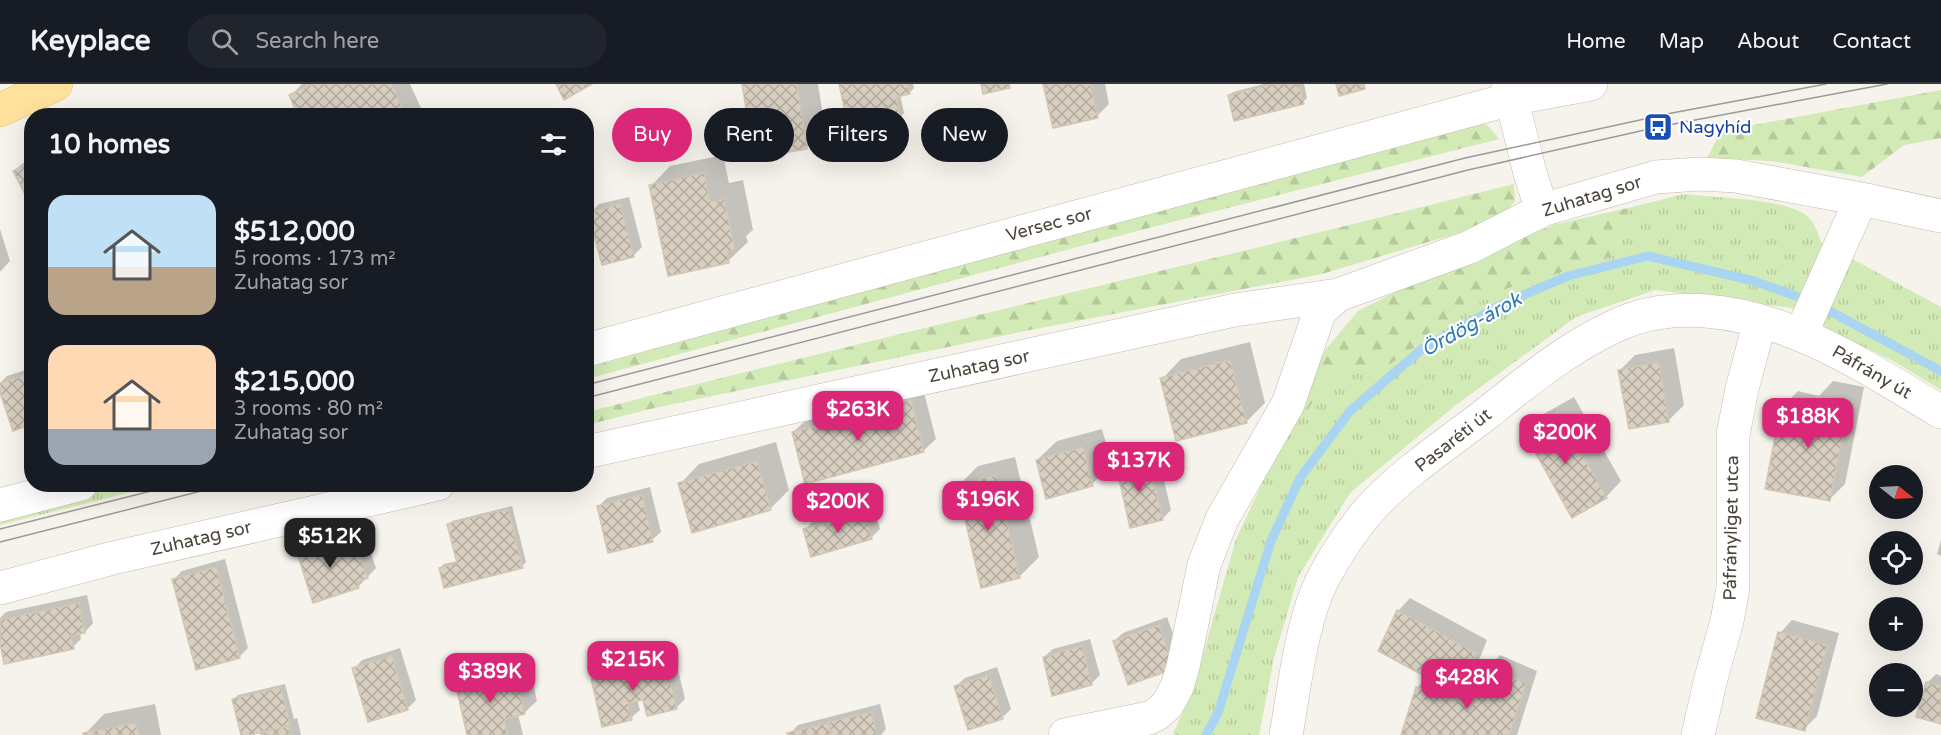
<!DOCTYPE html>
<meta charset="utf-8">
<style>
:root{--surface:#171b24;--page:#20242c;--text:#f1f3f6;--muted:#9ea1a6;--line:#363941;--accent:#db2777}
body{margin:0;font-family:"Varela Round",sans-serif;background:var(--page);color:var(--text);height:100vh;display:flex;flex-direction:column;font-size:22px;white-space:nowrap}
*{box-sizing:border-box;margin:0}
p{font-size:20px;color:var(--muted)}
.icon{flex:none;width:33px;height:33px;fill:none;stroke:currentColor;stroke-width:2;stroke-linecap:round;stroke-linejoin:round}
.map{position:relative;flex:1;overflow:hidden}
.drawer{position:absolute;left:24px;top:24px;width:570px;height:384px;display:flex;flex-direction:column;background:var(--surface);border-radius:24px;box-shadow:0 6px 24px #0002}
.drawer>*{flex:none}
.hud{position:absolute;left:612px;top:24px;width:570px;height:54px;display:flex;gap:12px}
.needle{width:39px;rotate:108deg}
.tools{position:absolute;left:1869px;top:381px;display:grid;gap:12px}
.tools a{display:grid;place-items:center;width:54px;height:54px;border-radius:50%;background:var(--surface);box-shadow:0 6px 24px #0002;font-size:30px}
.price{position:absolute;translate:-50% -51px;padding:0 14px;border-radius:12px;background:var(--accent);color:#fff;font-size:20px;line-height:39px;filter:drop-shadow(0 2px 3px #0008)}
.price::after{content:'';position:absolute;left:50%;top:36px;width:18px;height:14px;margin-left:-9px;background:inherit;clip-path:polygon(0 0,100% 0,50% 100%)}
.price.on{background:#222;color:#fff}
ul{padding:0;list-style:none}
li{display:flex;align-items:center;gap:18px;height:150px;padding:0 24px}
li span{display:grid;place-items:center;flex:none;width:168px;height:120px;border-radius:18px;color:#555}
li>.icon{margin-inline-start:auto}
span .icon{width:72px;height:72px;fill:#fffc;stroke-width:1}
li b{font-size:26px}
h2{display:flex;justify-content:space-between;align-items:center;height:72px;padding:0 24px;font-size:26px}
.pill{padding:0 21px;border-radius:27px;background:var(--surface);box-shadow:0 6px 24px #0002;font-size:21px;line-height:54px}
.pill.on{background:var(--accent);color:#fff}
header{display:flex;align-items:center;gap:36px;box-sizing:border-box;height:84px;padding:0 30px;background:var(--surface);border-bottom:2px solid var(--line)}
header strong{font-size:28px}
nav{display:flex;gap:33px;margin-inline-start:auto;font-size:21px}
.search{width:420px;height:54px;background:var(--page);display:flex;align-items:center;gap:15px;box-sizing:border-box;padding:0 21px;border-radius:33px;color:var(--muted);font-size:22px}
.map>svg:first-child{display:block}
.grass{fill:url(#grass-tufts)}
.forest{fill:url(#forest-firs)}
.shadow{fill:#0003}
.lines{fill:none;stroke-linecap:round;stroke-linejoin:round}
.stream{stroke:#a9d4f2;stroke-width:9}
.building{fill:url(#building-cross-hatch);stroke:#d3c7b4;stroke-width:1.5}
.minor-casing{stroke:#c2bbae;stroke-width:34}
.major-casing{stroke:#e6c16a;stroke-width:34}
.minor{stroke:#fff;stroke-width:33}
.major{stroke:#ffe39c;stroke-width:33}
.tram{stroke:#9a9a9a;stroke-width:1.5}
.labels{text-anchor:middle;stroke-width:4.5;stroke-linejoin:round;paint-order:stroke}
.transit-label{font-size:18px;fill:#164399;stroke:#fff;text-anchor:start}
.street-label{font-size:18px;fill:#4b4439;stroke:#fff}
.water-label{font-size:20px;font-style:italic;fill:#2e7ab2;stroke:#fff}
</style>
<header>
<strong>Keyplace</strong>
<div class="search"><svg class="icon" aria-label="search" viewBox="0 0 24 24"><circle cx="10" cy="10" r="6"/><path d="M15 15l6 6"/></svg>Search here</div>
<nav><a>Home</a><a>Map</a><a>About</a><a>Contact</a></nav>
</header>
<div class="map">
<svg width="1941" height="651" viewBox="0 0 1941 651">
<defs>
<pattern id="grass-tufts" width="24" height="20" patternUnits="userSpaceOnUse" patternTransform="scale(1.5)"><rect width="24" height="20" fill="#d2eab5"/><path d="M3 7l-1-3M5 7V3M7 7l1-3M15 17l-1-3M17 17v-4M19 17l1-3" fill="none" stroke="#b6ca9c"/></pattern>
<pattern id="forest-firs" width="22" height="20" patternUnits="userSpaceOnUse" patternTransform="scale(1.5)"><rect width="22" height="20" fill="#d2eab5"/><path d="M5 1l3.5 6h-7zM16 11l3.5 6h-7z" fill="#b6ca9c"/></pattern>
<pattern id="building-cross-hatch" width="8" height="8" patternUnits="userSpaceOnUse" patternTransform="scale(1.5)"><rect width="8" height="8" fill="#d8cfc1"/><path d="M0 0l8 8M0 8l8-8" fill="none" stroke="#b1aa9e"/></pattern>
</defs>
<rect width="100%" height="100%" fill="#f6f3ec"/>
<path class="grass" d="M1684 110C1715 114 1780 114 1804 130 1815 137 1817 147 1821 158L1941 223V306L1893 277 1836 249 1792 224 1655 206 1576 233 1456 321 1350 409 1298 493 1274 574 1259 651H1174L1173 649 1192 609 1236 455 1270 383 1293 327 1304 331 1335 282 1380 287 1495 207 1616 171 1628 124Z
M121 401H131L132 408 0 441V432Z"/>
<path class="forest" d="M1941 6V54L1904 61 1862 93 1772 77 1707 74 1721 47Z
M1472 35 1488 42 1499 55 1137 147 587 295V284Z
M1514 100 1515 117 1498 137 1322 190 1030 246 650 325 587 341V328C895 249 1205 178 1514 100Z
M1628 124 1616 171 1495 208 1380 287 1335 282 1304 332 1293 327 1326 265 1358 227 1405 203 1553 141Z"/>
<path class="shadow" d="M302 0H410L421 24 413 32H300L291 11Z
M744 0H818L825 44 806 64Z
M840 0H913L914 4 910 8 900 10 904 29 900 33 859 27Z
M1044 0H1105L1109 20 1097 32Z
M1264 0H1304L1307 14 1303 18 1229 12 1233 8Z
M723 71 729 99 743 96 753 146 746 152 748 158 728 177 651 102 670 82Z
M32 75V121L14 87 23 79Z
M629 113 642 163 633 172 590 129 599 120Z
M0 145 10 177 0 188Z
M1250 258 1265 319 1246 338 1162 295 1181 275Z
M1674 264 1684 321 1669 336 1630 343 1620 286 1635 271Z
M32 284V339L0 305V299L7 292Z
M1833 297 1864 303 1845 400 1829 416 1782 323 1798 307 1819 312Z
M923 305 936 355 923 367 793 348 806 336Z
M1574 313 1621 397 1606 413 1525 348 1540 332Z
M1102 345 1112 381 1092 400 1037 376 1057 357Z
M776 358 789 406 770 425 680 400 699 380Z
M1157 366 1171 426 1162 435 1118 382 1126 373Z
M1015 373 1039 473 1019 493 959 401 978 382Z
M650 403 661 448 652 456 598 423 607 414Z
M873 420 880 445 871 454 805 446 813 437Z
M512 422 526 478 522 482 440 484 444 480 458 477 448 441 452 437Z
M350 443 357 465 368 461 376 484 358 503 298 466 306 457Z
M1941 456V472L1937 470Z
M225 475 248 564 239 573 174 495 182 487Z
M87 511 93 539 85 548 80 549 81 555 73 563 0 551V534L6 528Z
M1410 514 1487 556 1468 604 1479 608 1488 584 1500 571 1537 587 1517 651H1402L1417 604 1429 592 1398 527Z
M1167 533 1182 575 1114 557 1123 549Z
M1792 536 1839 549 1817 632 1804 645 1780 549Z
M1090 555 1100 591 1091 600 1044 573 1053 565Z
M400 564 416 616 407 625 354 585 362 576Z
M674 569 685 615 676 624 644 614 637 615 640 626 631 634 593 595 601 586Z
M528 576 537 617 524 629 518 630 523 651H469L458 603 470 590Z
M997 583 1011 625 1002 634 956 602 965 594Z
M1936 590 1941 592V638L1927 599Z
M285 600 294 635 297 634 301 651H263L265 646 242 651 234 615 238 611Z
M155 620 161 651H84L104 630Z
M880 620 886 645 881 651H789L798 641Z"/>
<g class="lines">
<path class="stream" d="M1206 651 1218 629 1271 457 1300 394 1350 327 1422 265 1503 220 1568 192 1648 172 1754 197 1815 219 1941 287"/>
</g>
<path class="building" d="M313 0H392L406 32H298L289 11Z
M556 0H592L564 16Z
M742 0H797L807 65 754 74Z
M839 0H908L910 10 896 13 901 35 861 44 858 29 846 32Z
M981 0H1009L1010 4 983 10Z
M1043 0H1090L1098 34 1053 44Z
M1273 0H1299L1304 20 1234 37 1228 11Z
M1336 0H1364L1365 5 1339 12Z
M32 77V124L13 87Z
M704 89 710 118 724 115 735 166 727 168 729 179 668 192 649 101Z
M620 120 634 173 602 181 588 129Z
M1230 276 1247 339 1176 357 1160 294Z
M1659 278 1669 338 1629 345 1618 286Z
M32 289V340L13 347 0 309V299Z
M1816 312 1849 318 1830 417 1765 405 1781 322 1813 328Z
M911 316 924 368 805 400 792 348Z
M1558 328 1607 414 1572 434 1523 347Z
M1083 363 1093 402 1046 415 1036 376Z
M1148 374 1163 436 1130 444 1116 381Z
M757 377 771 426 692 449 678 399Z
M996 391 1020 494 981 504 957 401Z
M642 411 653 458 608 469 597 422Z
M508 425 523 484 444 504 439 484 457 479 447 440Z
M865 428 872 455 811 473 803 445Z
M341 451 348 472 359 469 368 494 357 498 359 504 313 519 296 466Z
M216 483 240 574 196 586 172 495Z
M79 519 85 549 71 552 74 565 4 580 0 559V536Z
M1397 526 1476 569 1457 616 1423 606 1428 594 1378 567Z
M1159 541 1174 585 1128 601 1113 557Z
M1778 548 1827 561 1805 647 1756 634Z
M1082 562 1092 601 1052 612 1043 573Z
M392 572 408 626 368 638 352 584Z
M665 576 677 625 647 632 643 616 628 619 632 636 602 643 591 594Z
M1486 583 1526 599 1509 651H1401L1416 603 1473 622Z
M515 588 525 630 504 635 508 651H467L456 602Z
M989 591 1003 635 968 646 954 602Z
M1926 598 1941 602V640L1916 633Z
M281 603 290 641 250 651H241L232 615Z
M871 628 877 651H832L829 638Z
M136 639 139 651H83V649Z
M828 639 831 651H788L787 649Z
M288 642 290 651H261L260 649Z"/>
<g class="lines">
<g class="minor-casing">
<path id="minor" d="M1508 0 1530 89 1542 126
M1801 250 1861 115
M586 266 1511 15 1591 0
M586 368 1235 226 1338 211 1470 163 1542 126 1656 93 1700 90 1736 92 1861 115 1941 132
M0 421 81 400
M0 504 113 474 438 400
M1065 651 1149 634 1157 630 1167 621 1177 603 1183 583 1204 481 1222 435 1288 320 1320 227 1338 211
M1286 651C1295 602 1301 536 1324 493 1336 470 1353 445 1370 425 1403 389 1447 360 1486 330 1526 298 1566 265 1613 243 1641 229 1675 224 1706 227 1794 234 1867 284 1941 328
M1698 651 1711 594 1727 537 1733 504V351L1742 305 1760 237"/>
</g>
<g class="major-casing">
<path id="major" d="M0 26 56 0"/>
</g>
<use href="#minor" class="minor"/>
<use href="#major" class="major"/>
<path class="tram" d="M586 301 1465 74 1672 29 1826 0
M586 314 1468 86 1658 43 1887 0
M0 445 179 400
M0 458 229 400"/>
</g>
<defs>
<g id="bus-square" transform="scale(1.5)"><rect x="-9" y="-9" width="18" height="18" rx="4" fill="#1a4fb4" stroke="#fff"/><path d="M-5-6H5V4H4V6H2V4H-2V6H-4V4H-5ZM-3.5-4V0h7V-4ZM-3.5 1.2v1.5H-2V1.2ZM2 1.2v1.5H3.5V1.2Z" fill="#fff"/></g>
</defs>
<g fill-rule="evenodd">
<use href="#bus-square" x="1658" y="43"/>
</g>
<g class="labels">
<g class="transit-label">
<text x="1679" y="49">Nagyhíd</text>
</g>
<g class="street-label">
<text transform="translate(1592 112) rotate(-17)" y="6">Zuhatag sor</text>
<text transform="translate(1049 140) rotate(-15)" y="6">Versec sor</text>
<text transform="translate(979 282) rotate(-12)" y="6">Zuhatag sor</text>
<text transform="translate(1872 288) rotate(30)" y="6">Páfrány út</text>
<text transform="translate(1453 356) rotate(-38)" y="6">Pasaréti út</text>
<text transform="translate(1731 444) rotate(-89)" y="6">Páfrányliget utca</text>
<text transform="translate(201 454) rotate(-13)" y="6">Zuhatag sor</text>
</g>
<g class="water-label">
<text transform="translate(1471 240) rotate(-29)" y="7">Ördög-árok</text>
</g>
</g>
</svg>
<div class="tools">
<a><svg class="needle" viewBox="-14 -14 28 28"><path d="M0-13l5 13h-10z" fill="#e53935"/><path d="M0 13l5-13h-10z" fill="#9ea1a6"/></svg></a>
<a><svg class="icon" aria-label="locate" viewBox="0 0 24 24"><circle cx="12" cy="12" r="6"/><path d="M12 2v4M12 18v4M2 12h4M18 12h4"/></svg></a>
<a>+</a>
<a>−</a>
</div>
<b class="price" style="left:858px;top:358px">$263K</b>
<b class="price" style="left:1808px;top:365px">$188K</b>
<b class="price" style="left:1565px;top:381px">$200K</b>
<b class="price" style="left:1139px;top:409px">$137K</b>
<b class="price" style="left:988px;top:448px">$196K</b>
<b class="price" style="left:838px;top:450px">$200K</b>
<b class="price on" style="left:330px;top:485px">$512K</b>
<b class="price" style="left:633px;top:608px">$215K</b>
<b class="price" style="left:490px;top:620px">$389K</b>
<b class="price" style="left:1467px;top:626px">$428K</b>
<div class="hud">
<a class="pill on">Buy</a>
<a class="pill">Rent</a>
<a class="pill">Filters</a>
<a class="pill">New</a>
</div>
<section class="drawer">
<h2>10 homes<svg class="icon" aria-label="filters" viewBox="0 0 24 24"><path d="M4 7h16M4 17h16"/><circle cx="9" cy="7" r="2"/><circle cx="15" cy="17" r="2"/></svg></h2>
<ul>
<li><span style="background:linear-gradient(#bfe0f5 60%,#b9a48a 0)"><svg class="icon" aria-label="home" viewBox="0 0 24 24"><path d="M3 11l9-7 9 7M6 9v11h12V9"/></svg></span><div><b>$512,000</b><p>5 rooms · 173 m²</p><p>Zuhatag sor</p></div></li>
<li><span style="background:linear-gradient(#ffd9b3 70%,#9aa5b1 0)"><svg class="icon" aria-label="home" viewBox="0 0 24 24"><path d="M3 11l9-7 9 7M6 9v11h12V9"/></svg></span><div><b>$215,000</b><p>3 rooms · 80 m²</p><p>Zuhatag sor</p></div></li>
</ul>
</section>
</div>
